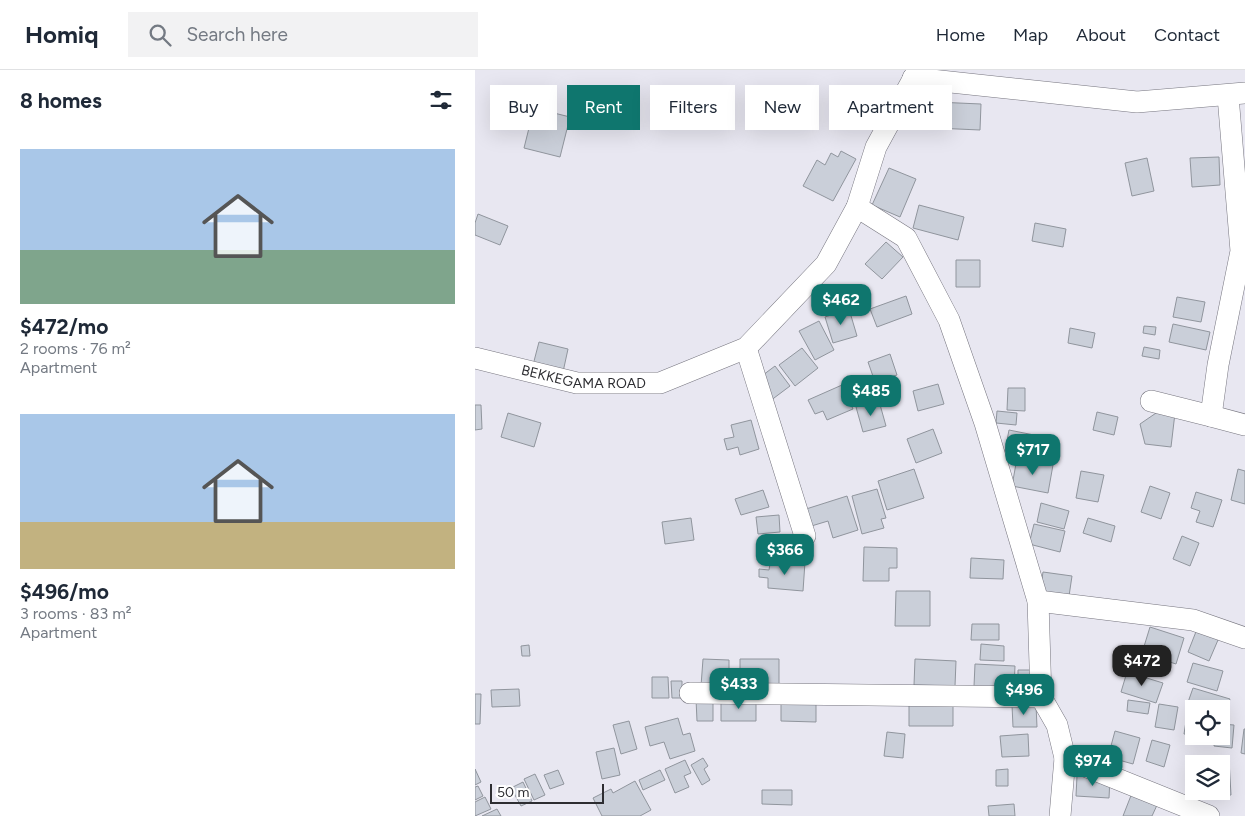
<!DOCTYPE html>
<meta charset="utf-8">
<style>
:root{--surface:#fff;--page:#f2f2f3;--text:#1f2937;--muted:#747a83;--line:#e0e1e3;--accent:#0f766e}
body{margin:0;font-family:Figtree,sans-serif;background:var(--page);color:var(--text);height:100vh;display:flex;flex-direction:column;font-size:19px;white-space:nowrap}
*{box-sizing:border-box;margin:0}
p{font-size:16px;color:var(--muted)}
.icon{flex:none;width:28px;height:28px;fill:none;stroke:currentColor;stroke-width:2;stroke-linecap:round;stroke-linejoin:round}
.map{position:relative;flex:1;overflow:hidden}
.drawer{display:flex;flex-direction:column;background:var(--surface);width:475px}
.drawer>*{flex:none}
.top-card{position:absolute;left:15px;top:15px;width:475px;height:45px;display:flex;gap:10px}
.buttons{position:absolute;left:710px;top:630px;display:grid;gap:10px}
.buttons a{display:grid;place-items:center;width:45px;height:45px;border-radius:0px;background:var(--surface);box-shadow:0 5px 20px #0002;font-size:25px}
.scale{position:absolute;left:15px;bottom:12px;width:114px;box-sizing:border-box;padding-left:5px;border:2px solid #2d2d31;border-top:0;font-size:14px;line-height:18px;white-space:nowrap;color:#2d2d31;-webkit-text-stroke:4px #fff;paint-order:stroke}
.price{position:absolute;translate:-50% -42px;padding:0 11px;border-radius:10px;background:var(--accent);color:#fff;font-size:16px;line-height:32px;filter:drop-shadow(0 1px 2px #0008)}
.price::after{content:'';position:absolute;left:50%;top:30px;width:15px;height:11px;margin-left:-8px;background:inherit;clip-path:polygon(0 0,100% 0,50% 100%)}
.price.current{background:#222;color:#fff}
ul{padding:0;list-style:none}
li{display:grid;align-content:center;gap:10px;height:265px;padding:0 20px}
li span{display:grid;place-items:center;height:155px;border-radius:0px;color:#555}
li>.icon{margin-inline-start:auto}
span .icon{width:90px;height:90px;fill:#fffc;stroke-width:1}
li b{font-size:21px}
h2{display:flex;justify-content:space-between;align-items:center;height:60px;padding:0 20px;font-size:21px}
.chip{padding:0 18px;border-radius:0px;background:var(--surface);box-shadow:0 5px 20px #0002;font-size:18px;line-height:45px}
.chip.current{background:var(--accent);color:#fff}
header{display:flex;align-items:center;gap:30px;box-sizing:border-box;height:70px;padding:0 25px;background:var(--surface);border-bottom:1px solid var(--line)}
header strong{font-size:24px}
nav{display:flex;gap:28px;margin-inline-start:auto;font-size:18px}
.search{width:350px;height:45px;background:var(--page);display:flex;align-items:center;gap:12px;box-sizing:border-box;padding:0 18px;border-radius:0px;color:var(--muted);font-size:19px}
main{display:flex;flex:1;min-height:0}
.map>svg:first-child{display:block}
.building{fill:#cacfd9;stroke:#90959d}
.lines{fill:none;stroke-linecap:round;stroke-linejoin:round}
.minor-casing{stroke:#76757f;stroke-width:22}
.minor{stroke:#fff;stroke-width:21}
.labels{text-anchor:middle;stroke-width:4;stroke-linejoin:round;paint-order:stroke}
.street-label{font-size:14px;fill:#2d2d31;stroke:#fff}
</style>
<header>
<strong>Homiq</strong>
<div class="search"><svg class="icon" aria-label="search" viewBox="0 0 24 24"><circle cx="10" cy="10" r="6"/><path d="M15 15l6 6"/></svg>Search here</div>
<nav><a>Home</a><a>Map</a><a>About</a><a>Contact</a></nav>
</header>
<main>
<section class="drawer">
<h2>8 homes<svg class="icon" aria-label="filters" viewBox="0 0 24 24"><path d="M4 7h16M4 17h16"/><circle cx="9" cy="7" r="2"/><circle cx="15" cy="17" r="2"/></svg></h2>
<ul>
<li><span style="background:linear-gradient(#a9c7e8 65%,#7fa58c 0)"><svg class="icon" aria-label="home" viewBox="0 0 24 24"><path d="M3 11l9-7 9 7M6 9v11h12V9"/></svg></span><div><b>$472/mo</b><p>2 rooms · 76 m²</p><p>Apartment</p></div></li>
<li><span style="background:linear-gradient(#a9c7e8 70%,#c2b280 0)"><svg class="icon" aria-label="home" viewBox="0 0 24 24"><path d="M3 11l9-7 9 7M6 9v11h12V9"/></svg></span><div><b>$496/mo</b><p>3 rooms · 83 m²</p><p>Apartment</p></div></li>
</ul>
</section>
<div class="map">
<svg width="770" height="746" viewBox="0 0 770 746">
<rect width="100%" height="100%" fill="#e8e7f1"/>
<path class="building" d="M461 32 506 34 505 60 460 58Z
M59 38 95 47 85 87 49 78Z
M366 81 381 89 358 131 328 116 342 90 350 95 356 83 363 87Z
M744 87 745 115 717 117 715 88Z
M672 88 679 121 657 126 650 93Z
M414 98 441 109 425 147 397 135Z
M444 135 489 147 483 170 438 158Z
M3 144 33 156 25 175 0 165V153Z
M560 153 591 159 588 177 557 171Z
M411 172 428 187 407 209 390 194Z
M481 190H505V217H481Z
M431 226 437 244 402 257 395 239Z
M702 227 730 232 726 252 698 247Z
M374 239 382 266 358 273 350 247Z
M344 251 359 280 340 290 324 261Z
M698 254 735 262 731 280 694 272Z
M669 256 681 257 680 265 668 263Z
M595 258 620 263 617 278 593 273Z
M64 272 93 279 88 302 58 295Z
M669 277 685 280 684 289 667 286Z
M327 278 343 298 320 316 304 295Z
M415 284 422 305 400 312 393 292Z
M300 296 315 316 295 331 284 308Z
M463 314 469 334 443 341 438 321Z
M367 315 378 339 352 350 348 341 340 344 333 330Z
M533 318H550V341L532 340Z
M404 331 411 356 388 362 381 337Z
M0 335H6L7 359 0 360Z
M522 341 542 343 541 355 521 353Z
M684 341 700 343 696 377 670 374 665 354Z
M622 342 643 347 639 365 618 360Z
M33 343 66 353 59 377 26 367Z
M276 350 284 379 265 385 263 377 252 380 249 369 259 367 256 355Z
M458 359 467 383 441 393 432 369Z
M534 360 564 366 560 387 530 381Z
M542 388 578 395 573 423 537 416Z
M439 399 449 428 412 440 403 411Z
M763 399 770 401V434L756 430Z
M606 401 629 405 623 432 601 428Z
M675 416 695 423 686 449 666 442Z
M402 419 411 448 406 449 409 458 387 464 377 426Z
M288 420 294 437 266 445 260 429Z
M721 422 747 430 738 457 721 452 725 441 716 438Z
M372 426 383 460 358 468 353 451 333 457 328 440Z
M566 433 594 441 589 459 562 452Z
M304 445 305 462 283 464 281 447Z
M216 448 219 470 190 474 187 452Z
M613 448 640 456 636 472 608 463Z
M559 454 590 461 585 482 554 474Z
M707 466 724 473 715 496 698 489Z
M389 477 422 478V498H414V511H388Z
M496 488 529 490 528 509 495 508Z
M310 490 330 492 328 521 293 518V508L284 507V499L294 500 295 494 310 495Z
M568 502 597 506 594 526 565 522Z
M421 521H455V556H420Z
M497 554H524V570H496Z
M724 554 746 563 734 591 713 582Z
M675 557 709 568 701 594 667 583Z
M506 574 529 576V591L505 590Z
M54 575 55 586H47L46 576Z
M228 589 254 590V617L226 616Z
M265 589H304V615H265Z
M440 589 481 591 480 616 439 615Z
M718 593 748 601 742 621 712 612Z
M500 594 540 596 539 618 499 616Z
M543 600H559V618H543Z
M652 602 688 613 681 633 646 622Z
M177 607H193L194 628H177Z
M196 611H207V628H197Z
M718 618 755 629 749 650 746 649V639L719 640 711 638Z
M44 619 45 636 17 637 16 620Z
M0 624H6L5 654H0Z
M238 628V651H222L221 629Z
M246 630H281V651H246Z
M306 630 341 631V652L306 651Z
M653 630 675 633 673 644 652 641Z
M434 634H478V656H434Z
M684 634 703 637 699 660 680 657Z
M537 635H561L562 657H538Z
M712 645 719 646V665L709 664Z
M203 648 208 665 215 663 220 681 195 689 189 672 175 676 170 657Z
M154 651 162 679 146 684 138 655Z
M746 654 759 655 757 678 739 676 740 666H746Z
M769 659H770V684L766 683Z
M640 661 665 668 658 694 633 687Z
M412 662 430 664 428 688 409 686Z
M553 664 554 686 527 687 525 666Z
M677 670 695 675 689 697 671 691Z
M139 678 145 705 127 709 121 682Z
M228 688 233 696 229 699 235 710 227 715 216 695Z
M210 690 216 703 209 706 214 717 200 723 190 699Z
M754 690 756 725 737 726V721H746V694H735V691Z
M0 699 6 712 0 715Z
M533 699V716H521V700Z
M83 700 89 714 75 719 69 705Z
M185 700 190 710 168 720 164 710Z
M60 704 70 725 59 730 49 709Z
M602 706 635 708 634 728 601 726Z
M160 711 176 740 165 746H127L118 728 136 719 138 723Z
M48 712 57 731 46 736 36 718Z
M3 716 8 726 0 730V717Z
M287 720H317V735L287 734Z
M657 723 683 733 677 746H648Z
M10 727 16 739 0 746V732Z
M539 734 540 746H514L513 736Z
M22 739 26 746H7Z"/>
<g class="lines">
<g class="minor-casing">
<g id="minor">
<path d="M438 8 662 32 770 23"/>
<path d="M382 137 431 168 474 250 510 353 563 531 566 627 582 655 590 688 734 746"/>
<path d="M271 278 330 466"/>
<path id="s1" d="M0 288 102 313H185L271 278 351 194 382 137 401 77 443 0"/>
<path d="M676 331 736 346 743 295 766 181 753 26"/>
<path d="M736 346 770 355"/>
<path d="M563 531 718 550 770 568"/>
<path d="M215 623 566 627"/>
<path d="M585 746 590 688"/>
</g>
</g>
<use href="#minor" class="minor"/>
</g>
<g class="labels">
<g class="street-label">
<text dy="5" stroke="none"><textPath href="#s1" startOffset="111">BEKKEGAMA ROAD</textPath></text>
</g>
</g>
</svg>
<div class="buttons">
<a><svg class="icon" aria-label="locate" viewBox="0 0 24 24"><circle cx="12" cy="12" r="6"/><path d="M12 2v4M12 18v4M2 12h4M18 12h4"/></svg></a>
<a><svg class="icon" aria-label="layers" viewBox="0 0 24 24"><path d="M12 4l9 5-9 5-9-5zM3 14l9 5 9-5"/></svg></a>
</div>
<div class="scale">50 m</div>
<b class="price" style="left:366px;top:256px">$462</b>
<b class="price" style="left:396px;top:347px">$485</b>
<b class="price" style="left:558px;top:406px">$717</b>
<b class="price" style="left:310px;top:506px">$366</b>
<b class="price current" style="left:667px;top:617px">$472</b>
<b class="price" style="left:264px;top:640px">$433</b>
<b class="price" style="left:549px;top:646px">$496</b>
<b class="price" style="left:618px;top:717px">$974</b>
<div class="top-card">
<a class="chip">Buy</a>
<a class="chip current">Rent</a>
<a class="chip">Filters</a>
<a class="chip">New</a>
<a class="chip">Apartment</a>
</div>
</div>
</main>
